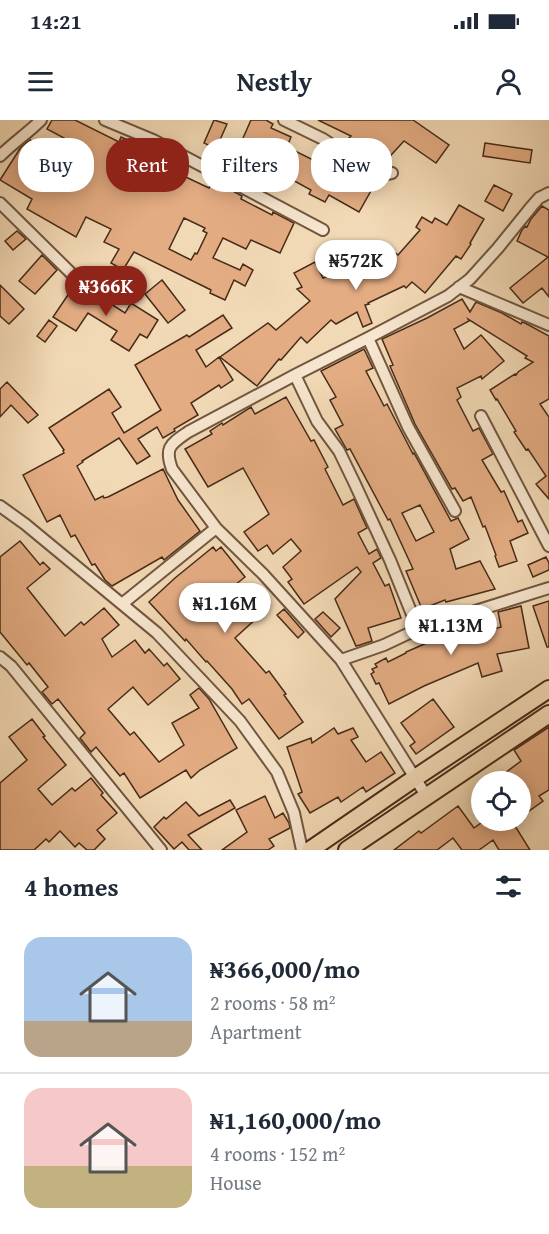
<!DOCTYPE html>
<meta charset="utf-8">
<style>
:root{--surface:#fff;--page:#f6f6f7;--text:#1f2937;--muted:#747a83;--line:#e0e1e3;--accent:#8f2418}
body{margin:0;font-family:"Gentium Book Plus",serif;background:var(--page);color:var(--text);height:100vh;display:flex;flex-direction:column;font-size:22px;white-space:nowrap}
*{box-sizing:border-box;margin:0}
p{font-size:20px;color:var(--muted)}
.icon{flex:none;width:33px;height:33px;fill:none;stroke:currentColor;stroke-width:2;stroke-linecap:round;stroke-linejoin:round}
.map{position:relative;height:730px;overflow:hidden}
.details{display:flex;flex-direction:column;background:var(--surface);flex:1}
.details>*{flex:none}
.hud{position:absolute;left:18px;top:18px;width:513px;height:54px;display:flex;gap:12px}
.tools{position:absolute;left:471px;top:651px;display:grid;gap:12px}
.tools a{display:grid;place-items:center;width:60px;height:60px;border-radius:50%;background:var(--surface);box-shadow:0 3px 15px #0003;font-size:30px}
.price{position:absolute;translate:-50% -51px;padding:0 14px;border-radius:21px;background:#fff;color:#222;font-size:20px;line-height:39px;filter:drop-shadow(0 2px 3px #0008)}
.price::after{content:'';position:absolute;left:50%;top:36px;width:18px;height:14px;margin-left:-9px;background:inherit;clip-path:polygon(0 0,100% 0,50% 100%)}
.price.active{background:var(--accent);color:#fff}
ul{padding:0;list-style:none}
li{display:flex;align-items:center;gap:18px;height:150px;padding:0 24px}
li+li{border-top:2px solid var(--line)}
li span{display:grid;place-items:center;flex:none;width:168px;height:120px;border-radius:18px;color:#555}
li>.icon{margin-inline-start:auto}
span .icon{width:72px;height:72px;fill:#fffc;stroke-width:1}
li b{font-size:26px}
h2{display:flex;justify-content:space-between;align-items:center;height:72px;padding:0 24px;font-size:26px}
.pill{padding:0 21px;border-radius:24px;background:var(--surface);box-shadow:0 3px 15px #0003;font-size:21px;line-height:54px}
.pill.active{background:var(--accent);color:#fff}
.status{display:flex;justify-content:space-between;align-items:center;height:42px;padding:0 30px;background:var(--surface);direction:ltr}
.status svg{height:16px;fill:currentColor}
header{display:flex;justify-content:space-between;align-items:center;height:78px;padding:0 24px;background:var(--surface);font-size:27px;font-weight:600}
.map>svg:first-child{display:block}
.building{fill:#e4ac83;stroke:#462b18;stroke-width:1.5;fill-rule:evenodd}
.lines{fill:none;stroke-linecap:round;stroke-linejoin:round}
.minor-casing{stroke:#71563f;stroke-width:14}
.trunk-casing{stroke:#462b18;stroke-width:20}
.minor{stroke:#f7e6cf;stroke-width:10}
.trunk{stroke:#f2d9b5;stroke-width:16}
</style>
<div class="status"><b>14:21</b><svg viewBox="0 0 49 12"><path d="M0 12V9h3v3zM5 12V6h3v6zM10 12V3h3v9zM15 12V0h3v12zM26 1h20v11H26zM47 4h2v5h-2z"/></svg></div>
<header><svg class="icon" aria-label="menu" viewBox="0 0 24 24"><path d="M4 6h16M4 12h16M4 18h16"/></svg>Nestly<svg class="icon" aria-label="person" viewBox="0 0 24 24"><circle cx="12" cy="8" r="4"/><path d="M4 21q1-7 8-7t8 7"/></svg></header>
<div class="map">
<svg width="549" height="730" viewBox="0 0 549 730">
<rect width="100%" height="100%" fill="#f2d9b5"/>
<filter id="stains"><feTurbulence type="fractalNoise" baseFrequency=".00333" numOctaves="4"/><feColorMatrix values="0 0 0 0 .2 0 0 0 0 .09 0 0 0 0 .02 0 0 0 .5 -.17"/></filter>
<radialGradient id="worn" r=".72"><stop offset=".6" stop-color="#630" stop-opacity="0"/><stop offset="1" stop-color="#630" stop-opacity=".3"/></radialGradient>
<path class="building" d="M52 0H75L119 22 121 17 145 28 142 33 176 50 175 52 209 68 213 60 242 76 241 79 272 95 273 92 294 103 280 133 251 120 246 129 223 118 213 138 240 150 243 144 253 150 245 166 234 160 225 180 210 173 211 170 134 132 123 150 111 143 119 129 104 122 111 109 86 97 76 117 27 89 32 79 0 60 21 27 30 20 54 35 64 18 47 9ZM184 98 205 108 203 111 207 113 197 134 195 133 191 140 169 129Z
M214 0 227 4 216 29 204 23Z
M251 0H266L273 4 271 8 291 17 287 27 323 45 325 41 342 49 341 51 372 69 359 92 329 75 325 82 309 74 311 70 280 53 255 42 254 44 235 36Z
M318 0H413L449 25 436 43 404 21 381 46 370 41 376 33 360 20 353 28 346 21 351 16Z
M485 23 532 30 530 43 483 36Z
M494 65 512 74 503 91 485 81Z
M459 85 484 99 470 123 471 124 461 139 456 136 425 173 412 162 406 168 404 166 368 183 369 184 365 185 372 203 363 207 357 192 336 204 331 200 307 223 301 217 281 240 279 239 257 266 220 237 268 203 276 210 310 181 297 169 302 167 294 153 315 142 323 158 347 148 346 146 374 132 380 144 394 132 398 135 420 110 416 107 422 97 432 103 435 98 447 105Z
M542 86 549 90V177L542 168 523 183 510 168 548 137 517 121 522 110 525 106 527 107 531 99Z
M17 111 26 119 13 130 5 121Z
M42 135 57 150 35 174 19 161Z
M162 160 185 190 168 203 145 174Z
M0 165 24 189 9 204 0 196Z
M74 166 92 174 104 182 105 180 125 193 131 183 158 200 147 218 140 214 129 231 111 220 117 211 88 193 76 211 53 197Z
M462 179 470 192 476 182 502 193 521 204 522 202 525 203 549 216V279L540 284 549 297V379L536 364 546 356 528 329 526 330 514 312 516 311 497 279 496 280 490 270 515 254 516 255 518 252 533 242 525 238 527 236 468 199 469 201 454 209 464 229 481 215 504 241 482 259 481 256 457 268 461 277 457 280 473 311 479 308 493 334 482 340 501 372 504 371 518 402 522 400 528 413 510 421 517 441 499 447 495 436 496 435 485 406 483 407 471 377 463 381 455 368 452 369 415 304 390 246 393 245 382 219 427 198Z
M223 195 232 208 196 230 206 247 219 237 233 260 221 268 219 265 191 283 198 295 174 309 175 311 163 318 157 307 138 319 150 336 137 344 119 318 82 341 83 342 77 346 95 380 103 376 104 378 108 377 163 349 178 380 200 411 164 440 162 437 112 466 105 460 95 444 92 445 75 415 71 417 60 395 47 402 23 355 64 333 63 331 64 330 49 308 109 269 121 287 112 293 124 313 161 290 135 245 187 215 189 217Z
M49 200 57 206 45 222 37 216Z
M364 229 373 248 366 251 384 286 387 284 413 334 414 333 451 401 458 398 469 419 450 429 456 449 480 441 495 469 446 482 445 480 422 489 406 451 413 449 390 399 388 400 350 329 347 330 335 309 343 305 330 280 336 277 321 251ZM420 385 434 412 416 421 402 393Z
M7 262 38 295 28 303 11 285 0 297V269Z
M286 277 311 321 314 320 328 347 325 349 343 385 354 379 367 408 358 413 369 434 377 429 381 438 373 443 385 466 389 464 401 498 368 508 372 521 360 525 356 526 335 479 361 452 357 447 304 484 288 462 292 459 283 447 301 431 291 419 273 434 267 425 258 431 244 412 269 394 243 348 208 367 185 329 212 314 210 311 222 303 223 305 251 287 255 294Z
M20 421 40 445 43 442 50 449 27 468 65 516 81 502 84 505 104 488 119 505 102 519 112 537 135 520 145 533 149 529 164 546 167 543 180 559 148 585 133 567 108 589 130 615 134 612 159 642 184 625 172 603 199 588 190 575 199 568 209 579 237 628 200 650 191 658 186 650 140 678 124 653 120 656 96 627 91 632 80 618 85 613 58 579 52 584 42 572 48 567 29 543 27 545 0 512V437Z
M213 427 216 431 221 427 245 457 215 481 228 496 256 470 270 486 235 518 266 553 269 551 286 574 284 575 303 602 279 619 249 579 242 584 232 569 207 541 206 542 186 519 185 521 149 482 175 458Z
M546 437 549 443V450L533 457 528 445Z
M549 481V527H547L533 486Z
M521 486 529 528 497 534 502 551 482 557 478 543 424 566 389 584 379 563 376 564 371 554 374 552 372 549 377 547 375 544 386 538 388 542 406 533V532L429 522 427 517 449 508 454 520 501 507 498 492Z
M284 489 304 512 298 518 277 495Z
M323 492 340 508 331 517 315 499Z
M433 579 454 607 416 634 410 626 415 622 401 603Z
M32 599 45 616 43 617 66 645 38 669 52 685 72 668 75 671 91 658 103 673 101 675 117 693 97 710 105 719 94 730H87L79 723 75 727 60 711 49 722 46 719 34 730H0V663L27 640 9 617Z
M549 607V670L539 676 543 681 525 694 520 687V662H493L521 641 514 630Z
M334 608 338 614 353 608 358 617 351 620 366 642 381 632 395 653 366 672 363 667 341 682 338 677 310 693 298 674 302 672 287 627 311 618 312 623Z
M265 676 275 698 283 693 289 703 290 708 269 719 274 726 268 730H222L247 712 236 690Z
M230 680 235 688 188 715 202 730H189L182 722 174 729 154 707 164 697 166 699 186 682 199 696Z
M458 686 474 708 485 700H523L515 706 530 730H499L493 720 479 730H462L453 718 437 730H394L419 711 421 713Z"/>
<g class="lines">
<g class="minor-casing">
<path id="minor" d="M105 0 153 20 323 110
M284 0 323 19 373 52 384 55 392 53
M0 36C13 23 28 13 41 0
M0 83 77 159 102 170 116 173 132 167
M459 167 549 205
M368 218 408 307 455 391
M295 255 317 301 339 331 354 362 390 440 418 509
M481 296 549 426
M0 386 25 404 157 513 240 601 277 652 294 693 302 730
M122 484 216 408
M0 537 11 546 161 730
M341 540 384 525 418 509 549 468
M427 677 341 540 263 454 216 408 172 349C164 327 171 324 188 312L295 255 368 218 448 176 470 159 498 128 532 86 539 78 549 73"/>
</g>
<g class="trunk-casing">
<path id="trunk" d="M310 730 415 658 549 569
M347 730 549 594"/>
</g>
<use href="#minor" class="minor"/>
<use href="#trunk" class="trunk"/>
</g>
<rect width="100%" height="100%" filter="url(#stains)"/>
<rect width="100%" height="100%" fill="url(#worn)"/>
</svg>
<div class="tools">
<a><svg class="icon" aria-label="locate" viewBox="0 0 24 24"><circle cx="12" cy="12" r="6"/><path d="M12 2v4M12 18v4M2 12h4M18 12h4"/></svg></a>
</div>
<b class="price" style="left:356px;top:171px">₦572K</b>
<b class="price active" style="left:106px;top:197px">₦366K</b>
<b class="price" style="left:225px;top:514px">₦1.16M</b>
<b class="price" style="left:451px;top:536px">₦1.13M</b>
<div class="hud">
<a class="pill">Buy</a>
<a class="pill active">Rent</a>
<a class="pill">Filters</a>
<a class="pill">New</a>
</div>
</div>
<section class="details">
<h2>4 homes<svg class="icon" aria-label="filters" viewBox="0 0 24 24"><path d="M4 7h16M4 17h16"/><circle cx="9" cy="7" r="2"/><circle cx="15" cy="17" r="2"/></svg></h2>
<ul>
<li><span style="background:linear-gradient(#a9c7e8 70%,#b9a48a 0)"><svg class="icon" aria-label="home" viewBox="0 0 24 24"><path d="M3 11l9-7 9 7M6 9v11h12V9"/></svg></span><div><b>₦366,000/mo</b><p>2 rooms · 58 m²</p><p>Apartment</p></div></li>
<li><span style="background:linear-gradient(#f6c9c9 65%,#c2b280 0)"><svg class="icon" aria-label="home" viewBox="0 0 24 24"><path d="M3 11l9-7 9 7M6 9v11h12V9"/></svg></span><div><b>₦1,160,000/mo</b><p>4 rooms · 152 m²</p><p>House</p></div></li>
</ul>
</section>
